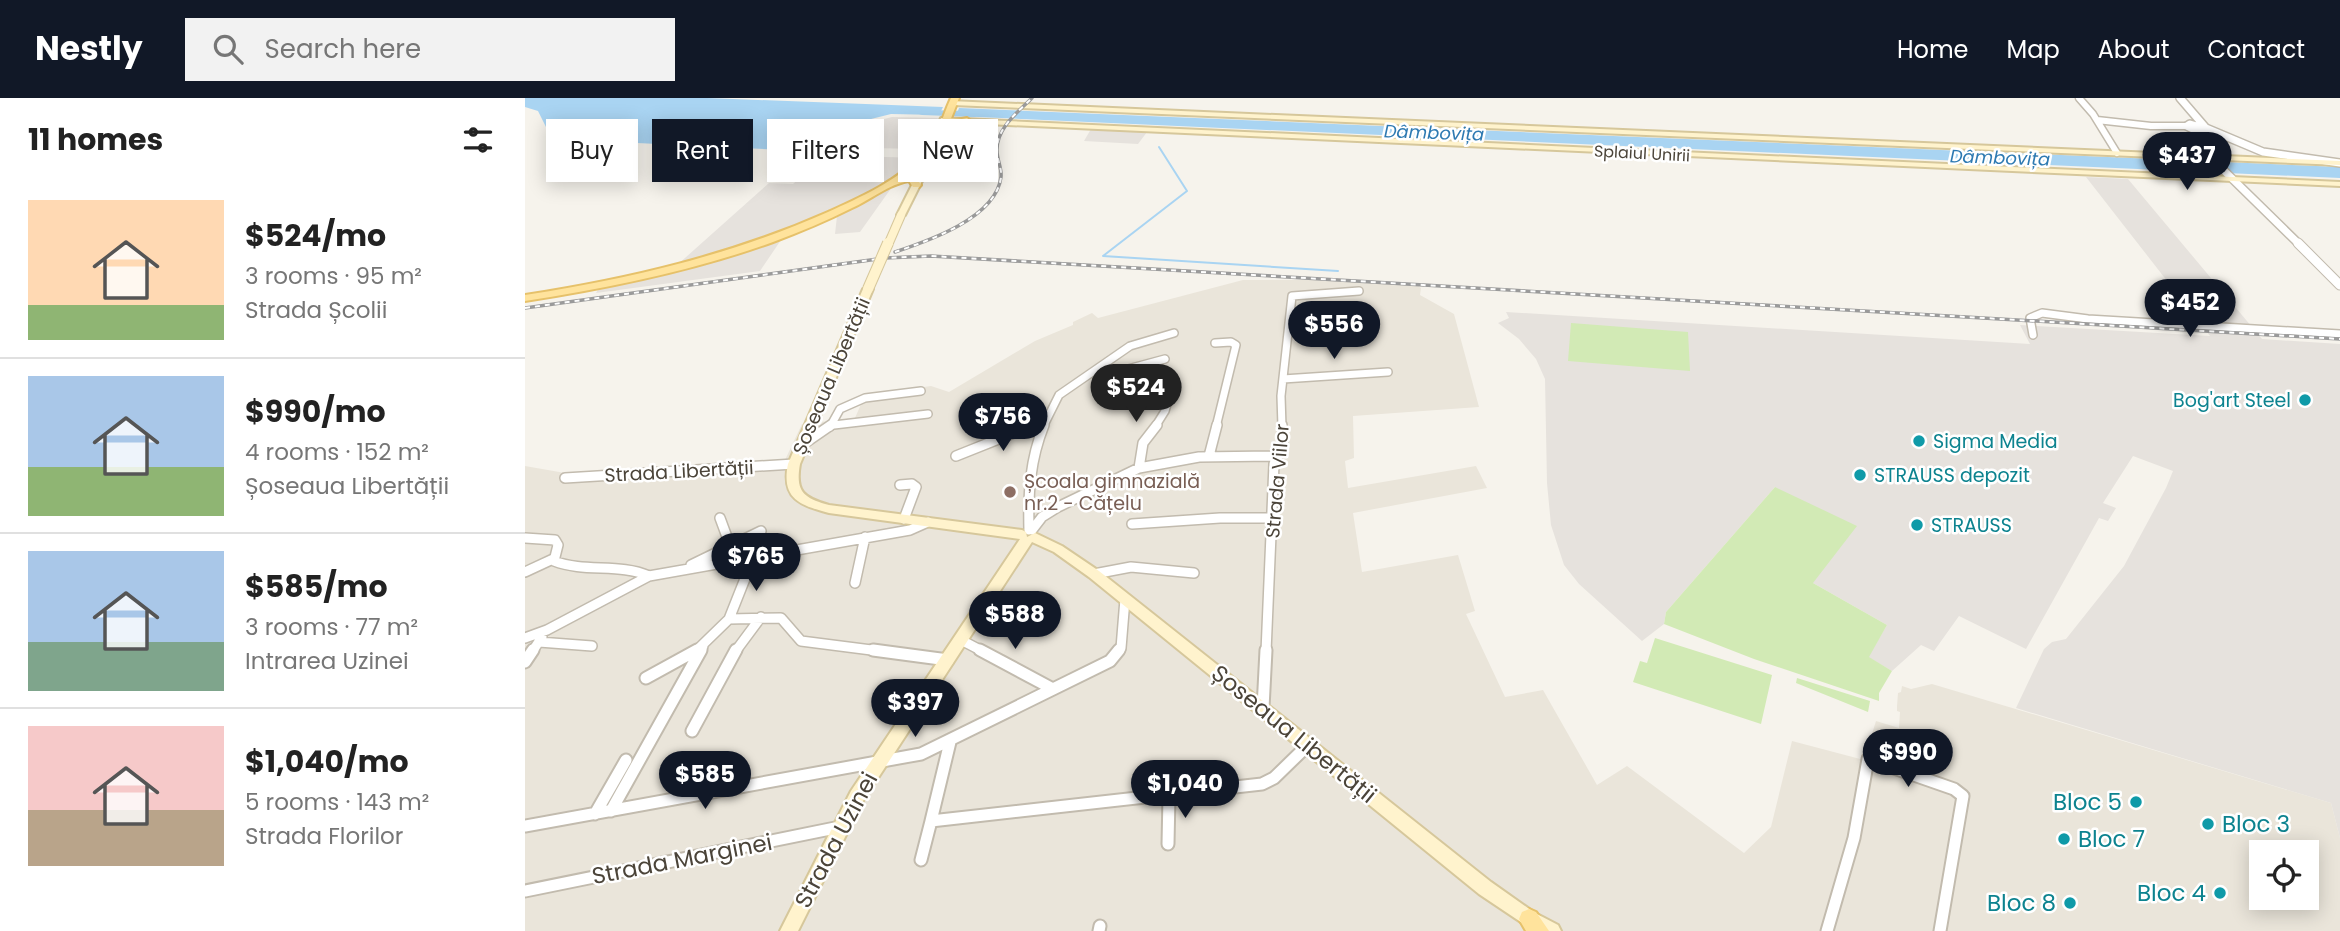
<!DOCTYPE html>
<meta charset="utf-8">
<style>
:root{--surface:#fff;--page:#f2f2f2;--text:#222;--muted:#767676;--line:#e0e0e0;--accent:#111827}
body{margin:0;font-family:Poppins,sans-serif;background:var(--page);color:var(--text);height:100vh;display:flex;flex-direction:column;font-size:26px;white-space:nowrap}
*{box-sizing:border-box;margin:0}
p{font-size:23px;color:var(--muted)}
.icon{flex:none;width:38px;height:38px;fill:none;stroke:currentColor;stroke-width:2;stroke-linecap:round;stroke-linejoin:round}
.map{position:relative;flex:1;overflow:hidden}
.side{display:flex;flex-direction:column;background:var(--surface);width:525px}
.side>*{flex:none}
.guide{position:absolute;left:21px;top:21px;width:665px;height:63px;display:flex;gap:14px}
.tools{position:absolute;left:1724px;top:742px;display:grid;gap:14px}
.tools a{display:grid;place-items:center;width:70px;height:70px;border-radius:0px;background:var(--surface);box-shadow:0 4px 18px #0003;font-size:35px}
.price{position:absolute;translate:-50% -60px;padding:0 16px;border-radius:24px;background:var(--accent);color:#fff;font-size:23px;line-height:46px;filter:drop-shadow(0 2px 4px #0008)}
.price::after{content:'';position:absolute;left:50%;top:42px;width:21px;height:16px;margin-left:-10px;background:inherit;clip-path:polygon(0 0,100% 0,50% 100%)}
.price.on{background:#222;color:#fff}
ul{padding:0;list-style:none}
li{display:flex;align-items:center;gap:21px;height:175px;padding:0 28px}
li+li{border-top:2px solid var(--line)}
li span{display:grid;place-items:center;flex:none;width:196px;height:140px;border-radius:0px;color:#555}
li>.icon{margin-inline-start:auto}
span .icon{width:84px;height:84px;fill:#fffc;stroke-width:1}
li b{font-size:30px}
h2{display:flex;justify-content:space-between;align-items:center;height:84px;padding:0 28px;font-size:30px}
.pill{padding:0 24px;border-radius:0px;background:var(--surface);box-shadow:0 4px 18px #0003;font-size:24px;line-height:63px}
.pill.on{background:var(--accent);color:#fff}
header{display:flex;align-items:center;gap:42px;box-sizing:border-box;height:98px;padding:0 35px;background:var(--accent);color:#fff}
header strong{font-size:33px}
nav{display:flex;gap:38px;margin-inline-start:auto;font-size:24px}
.search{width:490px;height:63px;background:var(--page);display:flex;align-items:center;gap:18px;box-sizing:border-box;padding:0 24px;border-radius:0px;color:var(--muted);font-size:26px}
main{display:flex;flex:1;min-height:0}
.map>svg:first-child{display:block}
.residential{fill:#eae5da;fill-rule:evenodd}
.industrial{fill:#e6e2dd}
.green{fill:#d2eab5}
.water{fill:#a9d4f2}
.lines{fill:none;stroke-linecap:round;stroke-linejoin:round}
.stream{stroke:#a9d4f2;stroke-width:2}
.river{fill:#a9d4f2;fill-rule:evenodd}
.minor-far3-casing{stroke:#c2bbae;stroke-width:9}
.minor-far2-casing{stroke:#c2bbae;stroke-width:10}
.minor-far1-casing{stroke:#c2bbae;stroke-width:12}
.minor-casing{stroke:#c2bbae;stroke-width:15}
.tertiary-far1-casing{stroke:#c2bbae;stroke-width:10}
.tertiary-casing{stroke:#c2bbae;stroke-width:11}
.secondary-casing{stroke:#d6c79b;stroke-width:4}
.primary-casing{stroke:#e6c16a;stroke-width:4}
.minor-far3{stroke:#fff;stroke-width:6}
.minor-far2{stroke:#fff;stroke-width:7}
.minor-far1{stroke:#fff;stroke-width:9}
.minor{stroke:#fff;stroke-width:11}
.tertiary-far1{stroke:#fff;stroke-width:7}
.tertiary{stroke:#fff;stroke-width:9}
.secondary{fill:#fff3cd;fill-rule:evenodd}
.primary{fill:#ffe39c;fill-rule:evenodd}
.rail-casing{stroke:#9a9a9a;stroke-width:3.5}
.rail{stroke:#fff;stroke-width:2;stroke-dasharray:5;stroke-linecap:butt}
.secondary-bridge-far1-casing{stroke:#d6c79b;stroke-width:10;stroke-linecap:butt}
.secondary-bridge-casing{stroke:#d6c79b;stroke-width:12;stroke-linecap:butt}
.secondary-bridge-far1{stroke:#fff3cd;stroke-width:8}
.secondary-bridge{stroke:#fff3cd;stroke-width:10}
.culture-dot{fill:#0f9aa8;stroke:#fff;stroke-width:2.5}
.education-dot{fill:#8d6e63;stroke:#fff;stroke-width:2.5}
.labels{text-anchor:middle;stroke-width:5;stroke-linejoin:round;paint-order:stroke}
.far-street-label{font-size:16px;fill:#4b4439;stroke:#fff}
.far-water-label{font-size:18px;font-style:italic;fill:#2e7ab2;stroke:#fff}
.street-label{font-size:19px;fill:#4b4439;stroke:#fff}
.culture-label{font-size:19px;fill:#0d838f;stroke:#fff;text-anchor:start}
.education-label{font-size:19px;fill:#785e54;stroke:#fff;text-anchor:start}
.near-street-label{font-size:23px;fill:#4b4439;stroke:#fff}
.near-culture-label{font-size:23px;fill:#0d838f;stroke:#fff;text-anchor:end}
</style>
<header>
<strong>Nestly</strong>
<div class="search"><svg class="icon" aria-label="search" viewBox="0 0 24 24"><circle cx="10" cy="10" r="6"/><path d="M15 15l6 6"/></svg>Search here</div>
<nav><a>Home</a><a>Map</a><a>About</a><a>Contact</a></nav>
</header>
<main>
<section class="side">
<h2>11 homes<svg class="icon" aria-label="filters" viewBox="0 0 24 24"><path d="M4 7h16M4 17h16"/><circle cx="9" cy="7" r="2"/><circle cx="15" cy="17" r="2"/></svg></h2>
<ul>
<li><span style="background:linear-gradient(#ffd9b3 75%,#8fb573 0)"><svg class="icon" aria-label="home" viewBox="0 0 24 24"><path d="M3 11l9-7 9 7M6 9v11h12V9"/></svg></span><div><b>$524/mo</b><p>3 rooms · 95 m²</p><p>Strada Școlii</p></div></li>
<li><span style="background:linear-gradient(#a9c7e8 65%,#8fb573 0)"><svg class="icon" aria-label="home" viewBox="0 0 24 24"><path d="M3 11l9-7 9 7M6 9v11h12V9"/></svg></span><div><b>$990/mo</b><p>4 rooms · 152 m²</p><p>Șoseaua Libertății</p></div></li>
<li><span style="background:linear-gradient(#a9c7e8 65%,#7fa58c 0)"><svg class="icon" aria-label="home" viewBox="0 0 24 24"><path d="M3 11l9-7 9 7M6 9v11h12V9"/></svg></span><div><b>$585/mo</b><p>3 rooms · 77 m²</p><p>Intrarea Uzinei</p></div></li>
<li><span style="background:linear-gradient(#f6c9c9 60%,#b9a48a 0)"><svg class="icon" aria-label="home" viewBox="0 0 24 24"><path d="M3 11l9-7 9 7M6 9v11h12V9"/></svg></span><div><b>$1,040/mo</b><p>5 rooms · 143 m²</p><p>Strada Florilor</p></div></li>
</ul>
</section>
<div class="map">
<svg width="1815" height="833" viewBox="0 0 1815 833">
<rect width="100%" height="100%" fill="#f6f3ec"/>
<path class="residential" d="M718 182H825L892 187 896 190 895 197 929 216 954 309 828 318 829 360 820 363 823 390 951 368 962 390 828 415 837 474 933 457 950 513 941 516 980 599 1018 592 1072 687 1102 668 1219 755 1246 729 1267 643 1339 662 1351 623 1374 630 1375 614 1372 613V608L1373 595 1376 594 1377 588 1386 591 1407 586 1806 705 1815 740V833H0V368L40 375 260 362 277 326 330 320 340 297 406 288 424 294 510 243 548 227V224L567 215 573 220ZM1736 754H1782V800H1736Z"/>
<path class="industrial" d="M367 19 413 20 399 51 285 49 332 28Z
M566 31 622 34 613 46 559 43Z
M300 57 392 60 362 87 367 89 335 134 310 136 312 118 256 142 235 173 71 195 77 185 151 168 244 85 268 86Z
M1561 79 1603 81 1737 241 1815 246V740L1806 705 1491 610 1519 551 1527 544 1541 541 1599 468 1641 390 1648 373 1608 358 1578 405 1591 410 1583 423 1574 420 1501 551 1434 518 1409 553 1396 547 1367 573 1343 559 1362 527 1288 485 1250 389 1141 514 1139 526 1117 543 1054 486 1039 467 1026 427 1022 385 1020 281 1011 261 994 241 973 225 984 220 981 214 1505 246 1495 227 1685 238Z"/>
<path class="green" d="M1046 225 1163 234 1165 273 1043 263Z
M1250 389 1332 428 1288 485 1362 527 1344 559 1367 573 1354 595V603L1229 561 1139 526 1141 514Z
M1130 540 1247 577 1236 626 1108 584 1115 563 1122 565Z
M1272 580 1345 603 1343 614 1271 585Z"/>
<path class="water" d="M0 0H182L418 9 414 17 366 16 330 25 258 52 27 41 13 13 0 9Z
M434 10 1815 69V80L431 18Z"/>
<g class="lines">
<path class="stream" d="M634 49 662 93 578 158 813 173"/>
<path class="river" d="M394 12 450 13 454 16 450 19 397 17 394 16Z"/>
<g class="minor-far3-casing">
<path id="minor-far3" d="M1554 0 1568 16 1592 55
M1572 22 1626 28H1662"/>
</g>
<g class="minor-far2-casing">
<path id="minor-far2" d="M1508 237 1505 220 1517 215 1563 221 1815 236
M690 245 706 244 711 247 691 329
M573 274 603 271 640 261
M758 281 863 274
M309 327 403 316
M305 329 315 311 340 300 396 293
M515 329 518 328
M518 329 534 297 605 248 649 235
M630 329 640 313 647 289
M757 329 756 298 767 198 834 193"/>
</g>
<g class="minor-far1-casing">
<path id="minor-far1" d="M277 347 306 327
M431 358 491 334 518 328
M684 358 692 327
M614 370 618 345 632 327
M40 380 269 366
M375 387 387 386 391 389 379 421
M195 420 205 447
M607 426 695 420H747
M504 432C503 395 505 362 519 327
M507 432 517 419 533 409 614 370 674 359 752 358
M0 440 30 442 33 447 29 463C60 475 94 465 124 478
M166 467 236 433
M0 474 28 461
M569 476 606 469 669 475
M330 485 340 439
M204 521 256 520 276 543 362 554
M0 540 22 532 124 478 385 432 403 424
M436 542 459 554
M14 544 67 548
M7 554 17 539
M170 554 204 521 229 458
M175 554 178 548
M210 554 236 519
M593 554 596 550 600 501
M741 554 749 366 758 344 757 327"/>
</g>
<g class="minor-casing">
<path id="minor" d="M348 552 423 562
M455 552 528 591
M0 564 8 552
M121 580 172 552
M738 610 741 552
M167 633 211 552
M425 644 406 723 737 686 749 680 783 647
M86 713 176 552
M70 716 101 662
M0 728 396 656 585 563 594 552
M643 746 644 698
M396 762 406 723
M0 793 315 729
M574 833 575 828
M1302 833 1329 740 1343 661 1429 691 1438 698 1415 833"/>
</g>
<g class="tertiary-far1-casing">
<path id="tertiary-far1" d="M1655 0 1680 29
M1665 26 1682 31 1672 33 1662 28Z
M1681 30 1738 54 1815 65
M1672 33 1676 36 1681 55 1775 147
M1626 56 1661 51 1676 43"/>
</g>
<g class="tertiary-casing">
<path id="tertiary" d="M1773 145 1815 187"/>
</g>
<g class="secondary-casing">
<path id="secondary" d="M425 3 1815 63V67L428 7H425Z
M416 20 1815 84V88L419 24 415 22Z
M398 57 405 59 404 69 380 117 373 119 372 117 396 69Z
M343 188 348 191 275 366C270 394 279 400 304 407L497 432 501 434 502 439 510 435 537 448 574 473 966 784 1010 815 1033 827 1036 833H1009L954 796 564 479 529 454 507 444 338 703 273 833H255L326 693 495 441 304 415C275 407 256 401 263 366L338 191Z"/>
</g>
<g class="primary-casing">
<path id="primary" d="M426 0H434L425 23 442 20 446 23 421 32 410 54 384 78H390L396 87 394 89H388L384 83C364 86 345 102 327 110 301 123 275 134 248 144 168 173 84 190 0 203V197C104 181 206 157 303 114 336 99 372 83 398 56 413 40 417 19 426 0Z
M1004 811 1011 814 1024 833H1001L994 821 997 814Z"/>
</g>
<use href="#minor-far3" class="minor-far3"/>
<use href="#minor-far2" class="minor-far2"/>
<use href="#minor-far1" class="minor-far1"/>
<use href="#minor" class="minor"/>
<use href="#tertiary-far1" class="tertiary-far1"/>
<use href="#tertiary" class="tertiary"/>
<use href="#secondary" class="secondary"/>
<use href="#primary" class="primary"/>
<g class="rail-casing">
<path id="rail" d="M370 154C403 143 471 120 476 79 477 70 472 62 472 53 471 30 493 14 507 0
M0 210 360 160 406 158 1815 241"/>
</g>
<use href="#rail" class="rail"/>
<g class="secondary-bridge-far1-casing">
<path id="secondary-bridge-far1" d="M363 147 376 117"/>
</g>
<g class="secondary-bridge-casing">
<path id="secondary-bridge" d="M343 191 363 145"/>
</g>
<use href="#secondary-bridge-far1" class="secondary-bridge-far1"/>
<use href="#secondary-bridge" class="secondary-bridge"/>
</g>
<g class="culture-dot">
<circle cx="1780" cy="302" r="7"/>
<circle cx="1394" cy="343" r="7"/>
<circle cx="1335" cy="377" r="7"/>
<circle cx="1392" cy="427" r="7"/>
<circle cx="1611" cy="704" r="7"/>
<circle cx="1683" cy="726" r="7"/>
<circle cx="1539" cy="741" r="7"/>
<circle cx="1695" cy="795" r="7"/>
<circle cx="1545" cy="805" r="7"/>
</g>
<circle class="education-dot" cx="485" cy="394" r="7"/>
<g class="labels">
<g class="far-street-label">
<text transform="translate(1117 55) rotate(3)" y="6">Splaiul Unirii</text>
</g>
<g class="far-water-label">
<text transform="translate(909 35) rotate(2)" y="6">Dâmbovița</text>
<text transform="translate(1475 60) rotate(2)" y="6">Dâmbovița</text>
</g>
<g class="street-label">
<text transform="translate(306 278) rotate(-67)" y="7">Șoseaua Libertății</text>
<text transform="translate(154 373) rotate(-3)" y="7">Strada Libertății</text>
<text transform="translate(752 383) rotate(-85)" y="7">Strada Viilor</text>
</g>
<g class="culture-label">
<text x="1766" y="309" text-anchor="end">Bog'art Steel</text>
<text x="1408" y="350">Sigma Media</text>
<text x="1349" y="384">STRAUSS depozit</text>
<text x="1406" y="434">STRAUSS</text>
</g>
<g class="education-label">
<text x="499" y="390">Școala gimnazială<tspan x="499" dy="22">nr.2 - Cățelu</tspan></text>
</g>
<g class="near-street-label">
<text transform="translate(769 636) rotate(39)" y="8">Șoseaua Libertății</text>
<text transform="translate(311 742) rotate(-62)" y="8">Strada Uzinei</text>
<text transform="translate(157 761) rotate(-11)" y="8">Strada Marginei</text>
</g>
<g class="near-culture-label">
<text x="1597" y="712">Bloc 5</text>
<text x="1697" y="734" text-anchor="start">Bloc 3</text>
<text x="1553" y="749" text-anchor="start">Bloc 7</text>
<text x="1681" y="803">Bloc 4</text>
<text x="1531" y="813">Bloc 8</text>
</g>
</g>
</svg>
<div class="tools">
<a><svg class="icon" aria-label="locate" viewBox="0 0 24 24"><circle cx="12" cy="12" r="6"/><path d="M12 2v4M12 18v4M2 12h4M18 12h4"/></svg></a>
</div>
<b class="price" style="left:1662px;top:94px">$437</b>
<b class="price" style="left:1665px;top:241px">$452</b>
<b class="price" style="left:809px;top:263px">$556</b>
<b class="price on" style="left:611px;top:326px">$524</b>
<b class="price" style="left:478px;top:355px">$756</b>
<b class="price" style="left:231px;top:495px">$765</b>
<b class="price" style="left:490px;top:553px">$588</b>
<b class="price" style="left:390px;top:641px">$397</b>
<b class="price" style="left:1383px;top:691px">$990</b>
<b class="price" style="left:180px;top:713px">$585</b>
<b class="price" style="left:660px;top:722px">$1,040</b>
<div class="guide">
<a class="pill">Buy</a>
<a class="pill on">Rent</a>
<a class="pill">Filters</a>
<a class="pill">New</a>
</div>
</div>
</main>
